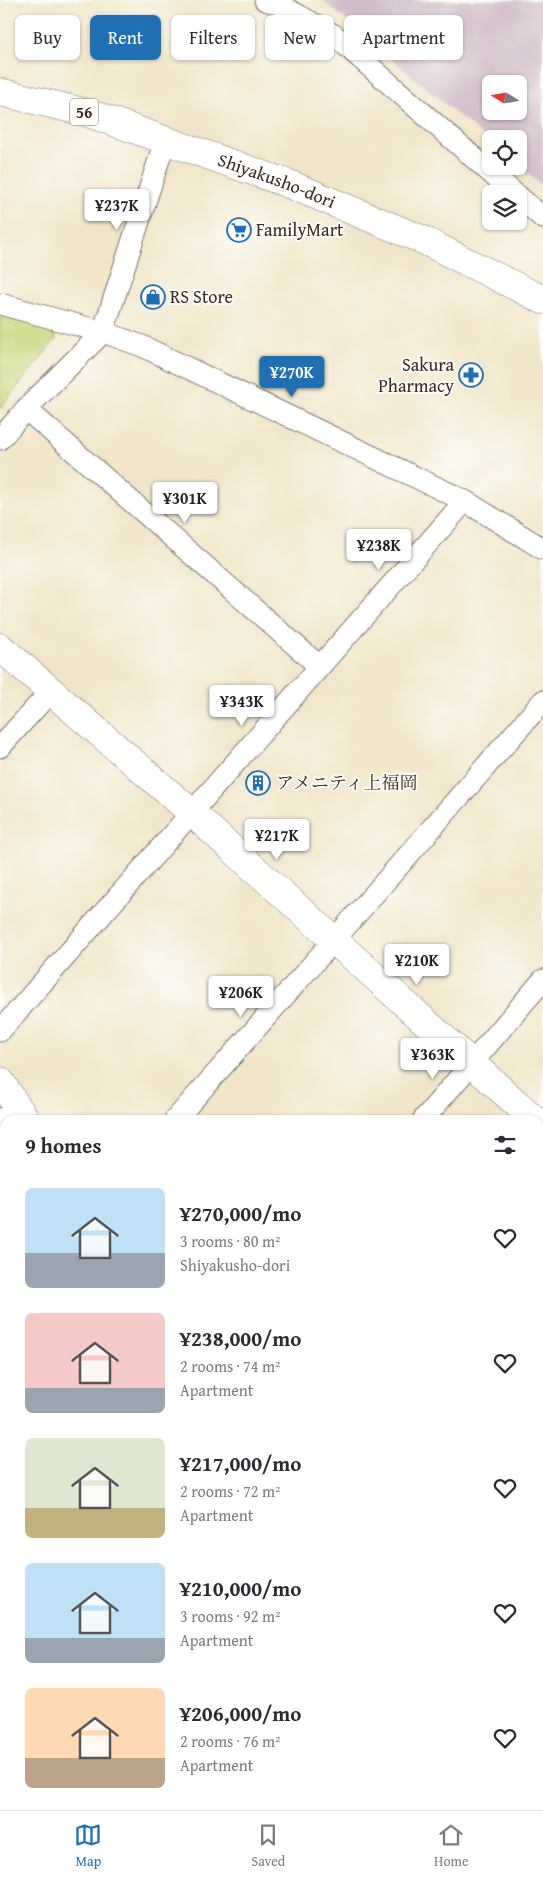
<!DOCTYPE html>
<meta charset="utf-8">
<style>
:root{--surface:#fff;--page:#f2f2f3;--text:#2b2b33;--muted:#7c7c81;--line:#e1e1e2;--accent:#1f6fb2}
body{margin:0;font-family:"Gentium Book Plus","Noto Serif JP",serif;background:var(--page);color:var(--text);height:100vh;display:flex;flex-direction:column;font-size:19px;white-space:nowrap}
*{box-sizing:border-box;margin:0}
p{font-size:16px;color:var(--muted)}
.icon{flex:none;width:28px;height:28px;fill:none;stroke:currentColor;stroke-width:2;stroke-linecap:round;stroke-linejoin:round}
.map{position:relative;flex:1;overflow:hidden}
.side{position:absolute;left:0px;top:1115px;width:544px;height:695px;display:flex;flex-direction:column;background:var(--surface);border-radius:15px 15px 0 0;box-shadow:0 1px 4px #0004}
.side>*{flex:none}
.top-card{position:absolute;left:15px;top:15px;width:514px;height:45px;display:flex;gap:10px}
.needle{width:32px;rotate:281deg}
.controls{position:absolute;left:482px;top:75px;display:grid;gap:10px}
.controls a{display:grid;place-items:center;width:45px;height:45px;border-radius:8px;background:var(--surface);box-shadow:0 1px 4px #0004;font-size:25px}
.price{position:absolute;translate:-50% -42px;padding:0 11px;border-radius:5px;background:#fff;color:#222;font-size:16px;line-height:32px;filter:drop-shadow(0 1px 2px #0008)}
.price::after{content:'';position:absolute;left:50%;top:30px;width:15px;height:11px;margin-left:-8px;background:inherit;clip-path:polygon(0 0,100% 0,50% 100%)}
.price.current{background:var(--accent);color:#fff}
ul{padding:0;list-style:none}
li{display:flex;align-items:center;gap:15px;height:125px;padding:0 25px}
li span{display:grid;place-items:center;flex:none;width:140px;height:100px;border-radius:8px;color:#555}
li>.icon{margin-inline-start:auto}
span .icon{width:60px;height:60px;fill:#fffc;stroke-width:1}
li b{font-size:21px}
h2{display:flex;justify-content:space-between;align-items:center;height:60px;padding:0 25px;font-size:21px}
.chip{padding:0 18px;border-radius:8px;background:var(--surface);box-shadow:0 1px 4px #0004;font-size:18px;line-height:45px}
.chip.current{background:var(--accent);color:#fff}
.tabs{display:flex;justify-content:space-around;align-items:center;height:70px;border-top:1px solid var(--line);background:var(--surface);font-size:14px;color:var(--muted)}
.tabs a{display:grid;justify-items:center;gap:2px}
.tabs .current{color:var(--accent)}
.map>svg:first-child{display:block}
.industrial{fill:#d1bdc9;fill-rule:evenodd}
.green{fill:#c6d375;stroke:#807e4a}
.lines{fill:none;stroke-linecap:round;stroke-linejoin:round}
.minor-casing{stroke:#7b6c5b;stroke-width:23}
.tertiary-casing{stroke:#7b6c5b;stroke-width:29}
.primary-casing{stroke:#7b6c5b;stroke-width:29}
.minor{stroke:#fff;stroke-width:21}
.tertiary{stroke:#fff;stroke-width:28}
.primary{stroke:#fff;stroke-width:28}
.labels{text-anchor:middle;stroke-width:4;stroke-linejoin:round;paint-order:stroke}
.shield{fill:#fdfcf7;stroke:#75695f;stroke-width:1}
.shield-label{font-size:16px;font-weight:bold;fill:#3b2a1e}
.street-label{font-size:18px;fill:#3b2a1e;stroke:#fdfcf7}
.poi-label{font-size:18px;fill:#3b2a1e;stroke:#fdfcf7;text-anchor:start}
</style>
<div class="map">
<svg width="543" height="1810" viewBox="0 0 543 1810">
<rect width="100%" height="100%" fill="#fdfcf7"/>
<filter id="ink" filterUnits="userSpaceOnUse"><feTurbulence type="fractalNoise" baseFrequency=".02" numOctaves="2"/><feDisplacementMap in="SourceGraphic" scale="10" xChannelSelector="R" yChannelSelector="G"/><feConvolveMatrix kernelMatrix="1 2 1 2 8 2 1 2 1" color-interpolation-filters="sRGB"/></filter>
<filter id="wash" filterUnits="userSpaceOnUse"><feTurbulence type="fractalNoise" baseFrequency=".0096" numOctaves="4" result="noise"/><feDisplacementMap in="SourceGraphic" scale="20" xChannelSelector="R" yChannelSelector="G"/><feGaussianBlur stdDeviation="1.12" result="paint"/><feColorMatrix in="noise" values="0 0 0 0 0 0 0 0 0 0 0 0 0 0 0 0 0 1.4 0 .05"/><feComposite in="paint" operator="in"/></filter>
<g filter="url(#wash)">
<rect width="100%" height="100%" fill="#f1e6cb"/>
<path class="industrial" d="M322 0H543V187L519 166V139H491V143ZM491 84H519V111H491Z"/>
<path class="green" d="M0 315 54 329 56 339 0 409Z"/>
</g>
<g filter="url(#ink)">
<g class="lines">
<g class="minor-casing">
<path id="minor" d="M265 0 278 4 334 35 515 194
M519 197 543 218
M0 304 103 332 142 346 465 501 543 549
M26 409 319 666
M0 439 26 409 103 332 165 141
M0 747 50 692
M0 1031 465 501
M0 1119 21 1112
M175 1120 334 940 543 701
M423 1120 543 980
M539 1273 543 1268
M0 1364 5 1367
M0 1517 5 1513
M0 1659 5 1654
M0 1690 5 1694
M91 1805 94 1810
M521 1805 526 1810
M227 1810 235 1805
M451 1810 460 1805"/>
</g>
<g class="tertiary-casing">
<path id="tertiary" d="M0 647 192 813 535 1120
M0 1081 26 1120
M539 1555 543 1550"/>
</g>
<g class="primary-casing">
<g id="primary">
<path id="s1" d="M0 92 88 113 289 184 423 240 543 300"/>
</g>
</g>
<use href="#minor" class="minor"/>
<use href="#tertiary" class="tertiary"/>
<use href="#primary" class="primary"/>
</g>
</g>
<defs>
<g id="supermarket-ring" transform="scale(1.25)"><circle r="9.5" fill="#fdfcf7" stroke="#1f6fb2" stroke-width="1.5"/><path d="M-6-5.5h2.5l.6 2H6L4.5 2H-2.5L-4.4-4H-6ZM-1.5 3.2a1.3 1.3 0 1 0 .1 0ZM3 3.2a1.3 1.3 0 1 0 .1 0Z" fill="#1f6fb2"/></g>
<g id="shop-ring" transform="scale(1.25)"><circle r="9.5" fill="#fdfcf7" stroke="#1f6fb2" stroke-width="1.5"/><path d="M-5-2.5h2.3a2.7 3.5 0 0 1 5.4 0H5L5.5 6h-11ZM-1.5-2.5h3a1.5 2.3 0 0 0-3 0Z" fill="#1f6fb2"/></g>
<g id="pharmacy-ring" transform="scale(1.25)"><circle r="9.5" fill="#fdfcf7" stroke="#1f6fb2" stroke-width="1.5"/><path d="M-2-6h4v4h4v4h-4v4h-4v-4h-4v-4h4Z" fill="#1f6fb2"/></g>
<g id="building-ring" transform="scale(1.25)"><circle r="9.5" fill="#fdfcf7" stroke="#1f6fb2" stroke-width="1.5"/><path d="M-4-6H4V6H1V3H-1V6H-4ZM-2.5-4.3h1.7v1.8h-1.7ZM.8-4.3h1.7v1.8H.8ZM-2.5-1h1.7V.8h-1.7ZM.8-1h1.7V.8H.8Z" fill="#1f6fb2"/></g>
</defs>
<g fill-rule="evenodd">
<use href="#supermarket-ring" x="239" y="230"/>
<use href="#shop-ring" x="153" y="297"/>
<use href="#pharmacy-ring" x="471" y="375"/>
<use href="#building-ring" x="258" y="783"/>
</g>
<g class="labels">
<rect class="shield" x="70" y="98.5" width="28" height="27" rx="4"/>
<g class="shield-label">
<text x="84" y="118">56</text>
</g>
<g class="street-label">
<text dy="6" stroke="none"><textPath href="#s1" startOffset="291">Shiyakusho-dori</textPath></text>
</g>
<g class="poi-label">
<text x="256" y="236">FamilyMart</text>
<text x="170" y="303">RS Store</text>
<text x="454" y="371" text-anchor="end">Sakura<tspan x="454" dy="21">Pharmacy</tspan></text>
<text x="276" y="789">アメニティ上福岡</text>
</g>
</g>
</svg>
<div class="controls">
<a><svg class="needle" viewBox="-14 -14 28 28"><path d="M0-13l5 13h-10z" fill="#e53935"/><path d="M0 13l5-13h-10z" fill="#7c7c81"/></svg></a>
<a><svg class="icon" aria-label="locate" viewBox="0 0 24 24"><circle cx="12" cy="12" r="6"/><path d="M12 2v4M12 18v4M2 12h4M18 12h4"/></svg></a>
<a><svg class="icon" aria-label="layers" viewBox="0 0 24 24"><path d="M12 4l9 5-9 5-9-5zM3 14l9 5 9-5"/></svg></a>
</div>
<b class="price" style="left:117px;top:231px">¥237K</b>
<b class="price current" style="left:292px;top:398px">¥270K</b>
<b class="price" style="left:185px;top:524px">¥301K</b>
<b class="price" style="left:379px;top:571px">¥238K</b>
<b class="price" style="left:242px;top:727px">¥343K</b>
<b class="price" style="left:277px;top:861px">¥217K</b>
<b class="price" style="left:417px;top:986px">¥210K</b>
<b class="price" style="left:241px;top:1018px">¥206K</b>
<b class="price" style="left:433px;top:1080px">¥363K</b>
<div class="top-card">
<a class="chip">Buy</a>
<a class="chip current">Rent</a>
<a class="chip">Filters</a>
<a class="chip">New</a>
<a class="chip">Apartment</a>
</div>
<section class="side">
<h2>9 homes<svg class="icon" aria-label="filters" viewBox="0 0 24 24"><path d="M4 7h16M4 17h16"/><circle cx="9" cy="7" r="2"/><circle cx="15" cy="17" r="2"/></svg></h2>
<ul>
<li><span style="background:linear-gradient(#bfe0f5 65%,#9aa5b1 0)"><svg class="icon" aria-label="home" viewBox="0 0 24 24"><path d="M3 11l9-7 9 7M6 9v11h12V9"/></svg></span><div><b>¥270,000/mo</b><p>3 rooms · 80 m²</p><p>Shiyakusho-dori</p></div><svg class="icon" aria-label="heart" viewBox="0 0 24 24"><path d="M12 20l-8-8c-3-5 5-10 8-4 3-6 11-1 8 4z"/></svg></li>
<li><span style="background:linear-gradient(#f6c9c9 75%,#9aa5b1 0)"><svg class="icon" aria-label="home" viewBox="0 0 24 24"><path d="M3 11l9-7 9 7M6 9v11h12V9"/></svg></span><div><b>¥238,000/mo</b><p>2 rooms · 74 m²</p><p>Apartment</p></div><svg class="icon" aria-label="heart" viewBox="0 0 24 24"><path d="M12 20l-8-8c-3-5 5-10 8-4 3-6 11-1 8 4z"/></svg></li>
<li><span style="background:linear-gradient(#dfe7d0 70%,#c2b280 0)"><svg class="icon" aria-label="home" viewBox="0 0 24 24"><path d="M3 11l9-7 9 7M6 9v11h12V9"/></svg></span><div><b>¥217,000/mo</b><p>2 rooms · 72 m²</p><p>Apartment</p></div><svg class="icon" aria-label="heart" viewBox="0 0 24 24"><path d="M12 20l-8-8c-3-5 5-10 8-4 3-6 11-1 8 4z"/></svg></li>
<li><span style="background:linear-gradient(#bfe0f5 75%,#9aa5b1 0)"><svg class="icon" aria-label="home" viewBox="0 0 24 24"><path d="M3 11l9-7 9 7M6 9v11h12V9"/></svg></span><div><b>¥210,000/mo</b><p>3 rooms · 92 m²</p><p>Apartment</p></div><svg class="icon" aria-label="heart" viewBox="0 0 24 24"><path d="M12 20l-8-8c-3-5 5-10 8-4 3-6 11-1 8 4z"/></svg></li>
<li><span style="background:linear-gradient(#ffd9b3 70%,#b9a48a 0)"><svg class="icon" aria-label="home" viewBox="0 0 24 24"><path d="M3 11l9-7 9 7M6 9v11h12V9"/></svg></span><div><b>¥206,000/mo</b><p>2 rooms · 76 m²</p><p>Apartment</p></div><svg class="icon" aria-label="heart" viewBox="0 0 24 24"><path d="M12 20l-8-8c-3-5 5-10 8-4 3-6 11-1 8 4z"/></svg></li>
</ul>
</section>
</div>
<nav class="tabs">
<a class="current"><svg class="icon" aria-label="map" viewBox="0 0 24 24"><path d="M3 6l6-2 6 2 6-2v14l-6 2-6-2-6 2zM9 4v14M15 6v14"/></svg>Map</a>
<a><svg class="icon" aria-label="saved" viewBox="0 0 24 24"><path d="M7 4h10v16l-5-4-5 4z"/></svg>Saved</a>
<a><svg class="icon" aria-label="home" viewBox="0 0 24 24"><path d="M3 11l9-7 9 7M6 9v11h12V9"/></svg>Home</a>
</nav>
